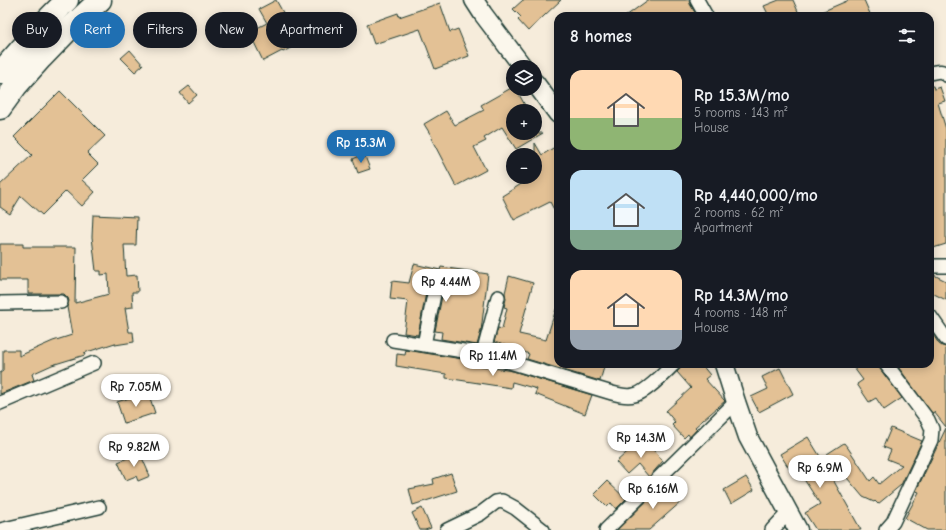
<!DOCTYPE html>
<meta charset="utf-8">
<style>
:root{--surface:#171b24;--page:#20242c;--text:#f1f3f6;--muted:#9ea1a6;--accent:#1f6fb2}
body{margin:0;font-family:"Comic Neue",sans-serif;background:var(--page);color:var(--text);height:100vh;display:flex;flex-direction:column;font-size:15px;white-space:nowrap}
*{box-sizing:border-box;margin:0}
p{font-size:13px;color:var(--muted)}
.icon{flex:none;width:22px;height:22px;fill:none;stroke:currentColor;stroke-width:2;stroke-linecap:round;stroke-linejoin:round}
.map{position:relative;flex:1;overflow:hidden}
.panel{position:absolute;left:554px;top:12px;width:380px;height:356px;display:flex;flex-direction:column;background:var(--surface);border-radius:12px;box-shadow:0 2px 10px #0003}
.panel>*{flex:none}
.top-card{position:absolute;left:12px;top:12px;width:380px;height:36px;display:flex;gap:8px}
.buttons{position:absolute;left:506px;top:60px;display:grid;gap:8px}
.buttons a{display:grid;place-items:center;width:36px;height:36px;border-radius:50%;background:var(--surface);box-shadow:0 2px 10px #0003;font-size:20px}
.price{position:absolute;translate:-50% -34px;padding:0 9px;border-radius:14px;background:#fff;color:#222;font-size:13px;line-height:26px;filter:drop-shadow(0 1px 2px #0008)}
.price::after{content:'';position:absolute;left:50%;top:24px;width:12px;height:9px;margin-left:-6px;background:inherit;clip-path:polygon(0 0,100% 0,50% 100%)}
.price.on{background:var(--accent);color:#fff}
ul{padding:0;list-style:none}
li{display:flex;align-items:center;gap:12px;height:100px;padding:0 16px}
li span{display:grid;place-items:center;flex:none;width:112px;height:80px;border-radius:12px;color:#555}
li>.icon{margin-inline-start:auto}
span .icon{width:48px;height:48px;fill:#fffc;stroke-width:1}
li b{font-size:17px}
h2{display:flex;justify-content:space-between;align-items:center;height:48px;padding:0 16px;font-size:17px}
.chip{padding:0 14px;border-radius:18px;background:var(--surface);box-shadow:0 2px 10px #0003;font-size:14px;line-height:36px}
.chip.on{background:var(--accent);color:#fff}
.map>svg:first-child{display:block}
.building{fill:#e3c195;stroke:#1f3d34}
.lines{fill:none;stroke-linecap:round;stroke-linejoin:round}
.street-casing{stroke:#1f3d34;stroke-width:16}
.secondary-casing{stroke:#1f3d34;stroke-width:21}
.highway-casing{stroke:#1f3d34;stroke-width:25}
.street{stroke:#fbf7ec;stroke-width:13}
.secondary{stroke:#fbf7ec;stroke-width:18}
.highway{stroke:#fbf7ec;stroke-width:22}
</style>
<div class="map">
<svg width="946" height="530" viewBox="0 0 946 530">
<rect width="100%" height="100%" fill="#f6ecdb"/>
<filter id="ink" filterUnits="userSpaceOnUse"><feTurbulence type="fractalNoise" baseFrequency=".025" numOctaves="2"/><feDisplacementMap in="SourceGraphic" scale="8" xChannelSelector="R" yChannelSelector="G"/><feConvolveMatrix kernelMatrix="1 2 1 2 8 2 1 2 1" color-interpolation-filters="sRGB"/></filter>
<g filter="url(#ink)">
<path class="building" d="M276 0 300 43 283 52 282 51 263 61 249 32 267 23 259 9Z
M523 0H561L528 31 518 20 521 17 513 9Z
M648 0H689L690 4 697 16H626Z
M779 0H793L800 16H769L764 6Z
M849 0H864L871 16H812Z
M440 3 450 32 458 29 469 56 435 69 420 29 374 44 367 24 398 13 399 17Z
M130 50 143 65 135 72 121 58Z
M189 86 197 95 188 103 180 93Z
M930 86H933L934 89 940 87 945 101 938 103 946 129V244L930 249Z
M513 87V89H516L526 107 519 111H513V133H543L516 149 502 127 484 138 486 141 474 147 486 170 456 186 431 138 432 137 424 124 446 111 455 125 484 110 481 105Z
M60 91 105 136 87 153 98 164 82 180 95 192 82 206 66 191 42 215 21 196 10 214 0 207V185L32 155 14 137Z
M535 143 542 155 558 145V217L550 202 514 220 502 196 526 181 523 177H535Z
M364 154 370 169 358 173 353 159Z
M93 215 137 217 136 245H124L126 276 137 275 138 292H132L133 307 125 308 129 332H133L134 342 115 345V343L84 353 85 355 52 365 32 374 34 380 0 394V373L3 371V350H19V356L53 341 72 335 67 307 69 301 68 298 64 294H28V280H0V244H23V247H76L75 303 109 294 108 274 101 275V271H96L92 237Z
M414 264 440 270 441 267 488 274 481 331 477 345 441 339 442 332 435 331 445 281V277L443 273 438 271 434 272 431 273 429 277 418 335 404 333 408 301 390 299 392 281 409 283Z
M930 274H932L946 281V300L930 292Z
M509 276 533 283 519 334 546 340 556 309 558 310V364H605L600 381 527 359 529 354 524 352V351L494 342 498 328 502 329 507 308 504 307 506 299 505 293Z
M930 330 939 344 942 346 946 347V427L934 412 932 413 896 364H930Z
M406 350 481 362V366L513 371 592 395 585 414 535 394 537 389 512 382 511 388 446 378V374L396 366 397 354 405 355Z
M682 364H701L710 375 705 379 725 401 695 427 697 429 690 437 688 434 684 438 672 425 675 422 666 411 691 388 677 372 681 367Z
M851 364H878L880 369 902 398 884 410 876 398 869 402 857 384 863 380Z
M780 368 793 394 759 412 751 397 768 389 762 377Z
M148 392 155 413 124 423 117 402Z
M891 428 922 441 901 485 878 504 875 501 874 502 863 497 827 454 844 443 848 448 870 481 874 477 879 484 902 465 887 459 891 450 883 447Z
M946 428V530H927L905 518 919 492 916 491Z
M808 437 821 458 861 530H816L805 513 820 504 796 467 790 470 780 454Z
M643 438 663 461 649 477 638 464 627 474 616 462Z
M140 453 150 476 138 481 136 476 126 480 118 462Z
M451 473 457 491 413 505 409 489 434 484 433 479Z
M746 477 754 490 731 504 724 490Z
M607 481 626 499 616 509 611 503 607 507 594 494Z
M666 482 682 501 649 530H617Z
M422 508 431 528 425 530H420L412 513Z"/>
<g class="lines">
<g class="street-casing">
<path id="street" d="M697 0 706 16
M930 73C936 72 942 69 946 75
M930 266H946
M0 303 61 302
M930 316 946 339
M393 340 483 354 612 393C619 395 627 397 634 395 646 393 664 373 674 364
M424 345 437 279
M483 354 498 297
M0 403 94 363
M0 530 99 507
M447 530 480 514 496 502 502 501 515 508 543 530
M606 530 736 402
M772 530 788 513
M886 530 893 522 931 440 932 429 928 420 886 364"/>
</g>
<g class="secondary-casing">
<path id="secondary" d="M474 0 483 14 523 67
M535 83 558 114
M724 364 736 402 748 437 798 530"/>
</g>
<g class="highway-casing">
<path id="highway" d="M0 73 45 22 67 0
M0 108 16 86 41 58 70 28 100 0"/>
</g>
<use href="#street" class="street"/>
<use href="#secondary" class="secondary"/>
<use href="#highway" class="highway"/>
</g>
</g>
</svg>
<div class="buttons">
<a><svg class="icon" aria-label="layers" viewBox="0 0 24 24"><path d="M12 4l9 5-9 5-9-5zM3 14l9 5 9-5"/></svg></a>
<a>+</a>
<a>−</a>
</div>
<b class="price on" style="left:361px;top:164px">Rp 15.3M</b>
<b class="price" style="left:446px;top:303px">Rp 4.44M</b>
<b class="price" style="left:493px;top:377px">Rp 11.4M</b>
<b class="price" style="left:136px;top:408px">Rp 7.05M</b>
<b class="price" style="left:641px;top:459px">Rp 14.3M</b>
<b class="price" style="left:134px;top:468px">Rp 9.82M</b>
<b class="price" style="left:820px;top:489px">Rp 6.9M</b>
<b class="price" style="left:653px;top:510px">Rp 6.16M</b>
<div class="top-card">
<a class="chip">Buy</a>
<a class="chip on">Rent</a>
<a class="chip">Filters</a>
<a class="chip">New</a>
<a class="chip">Apartment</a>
</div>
<section class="panel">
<h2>8 homes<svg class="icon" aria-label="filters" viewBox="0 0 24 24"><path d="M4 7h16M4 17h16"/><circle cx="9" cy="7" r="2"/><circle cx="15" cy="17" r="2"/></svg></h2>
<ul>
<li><span style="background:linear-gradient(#ffd9b3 60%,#8fb573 0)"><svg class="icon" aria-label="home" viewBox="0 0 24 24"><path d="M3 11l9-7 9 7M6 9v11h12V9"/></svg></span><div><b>Rp 15.3M/mo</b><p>5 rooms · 143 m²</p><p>House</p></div></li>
<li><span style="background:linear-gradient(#bfe0f5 75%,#7fa58c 0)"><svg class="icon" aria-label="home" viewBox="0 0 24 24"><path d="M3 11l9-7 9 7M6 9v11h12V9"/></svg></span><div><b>Rp 4,440,000/mo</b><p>2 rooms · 62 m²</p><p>Apartment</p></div></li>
<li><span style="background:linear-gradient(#ffd9b3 75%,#9aa5b1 0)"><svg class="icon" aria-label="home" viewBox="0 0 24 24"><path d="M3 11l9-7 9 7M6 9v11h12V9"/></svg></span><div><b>Rp 14.3M/mo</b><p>4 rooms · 148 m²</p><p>House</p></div></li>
</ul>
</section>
</div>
